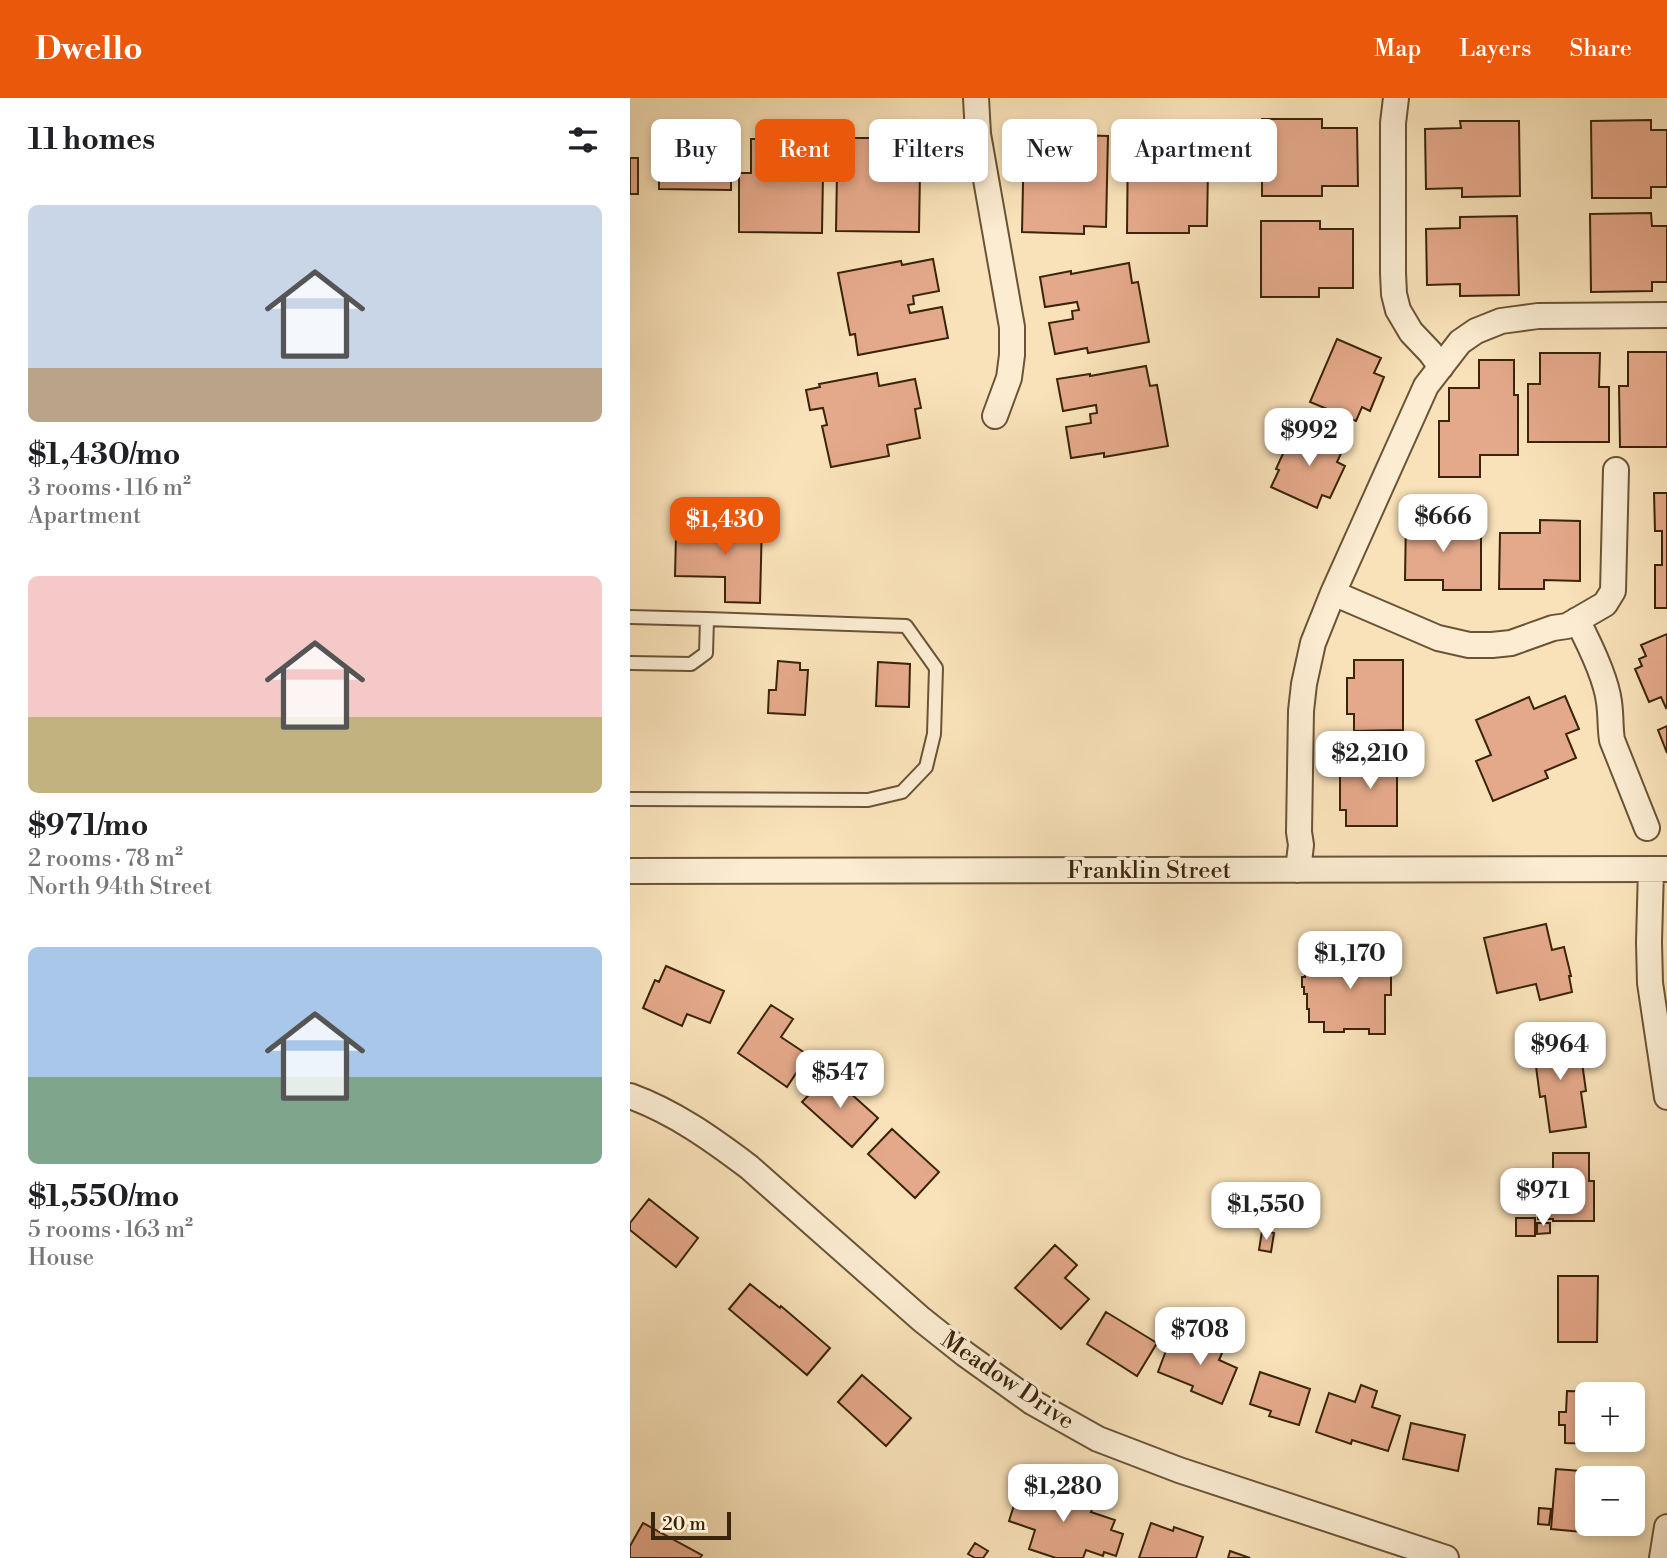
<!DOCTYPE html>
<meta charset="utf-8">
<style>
:root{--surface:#fff;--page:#f6f6f6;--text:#202124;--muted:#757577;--accent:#ea580c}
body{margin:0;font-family:"Libre Bodoni",serif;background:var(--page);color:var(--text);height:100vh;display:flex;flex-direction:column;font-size:26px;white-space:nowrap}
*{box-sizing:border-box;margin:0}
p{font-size:23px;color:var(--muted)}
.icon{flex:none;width:38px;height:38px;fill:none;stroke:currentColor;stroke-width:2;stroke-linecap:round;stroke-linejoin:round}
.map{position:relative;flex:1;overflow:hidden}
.sheet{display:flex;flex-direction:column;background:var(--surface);width:630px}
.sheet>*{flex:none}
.banner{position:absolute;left:21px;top:21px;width:665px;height:63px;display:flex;gap:14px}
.fabs{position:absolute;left:945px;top:1284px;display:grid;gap:14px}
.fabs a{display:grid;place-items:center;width:70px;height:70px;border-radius:10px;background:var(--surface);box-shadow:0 4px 10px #0003;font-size:35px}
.scale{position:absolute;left:21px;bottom:18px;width:80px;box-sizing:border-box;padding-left:7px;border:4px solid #3a240b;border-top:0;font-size:19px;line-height:24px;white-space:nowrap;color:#3a240b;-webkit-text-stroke:5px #fbecd2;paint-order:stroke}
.price{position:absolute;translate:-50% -60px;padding:0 16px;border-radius:14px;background:#fff;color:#222;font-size:23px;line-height:46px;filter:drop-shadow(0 2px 4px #0008)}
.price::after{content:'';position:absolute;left:50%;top:42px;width:21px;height:16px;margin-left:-10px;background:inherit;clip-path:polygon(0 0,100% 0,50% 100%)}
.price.selected{background:var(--accent);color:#fff}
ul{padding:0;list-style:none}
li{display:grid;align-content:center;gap:14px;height:371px;padding:0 28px}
li span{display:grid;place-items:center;height:217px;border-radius:10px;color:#555}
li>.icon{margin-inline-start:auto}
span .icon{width:126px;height:126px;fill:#fffc;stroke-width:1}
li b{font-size:30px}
h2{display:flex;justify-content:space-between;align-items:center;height:84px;padding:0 28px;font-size:30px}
.tag{padding:0 24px;border-radius:10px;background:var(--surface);box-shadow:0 4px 10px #0003;font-size:24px;line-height:63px}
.tag.selected{background:var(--accent);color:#fff}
header{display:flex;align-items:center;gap:42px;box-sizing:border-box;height:98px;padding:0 35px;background:var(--accent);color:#fff}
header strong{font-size:33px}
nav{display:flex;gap:38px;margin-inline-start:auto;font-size:24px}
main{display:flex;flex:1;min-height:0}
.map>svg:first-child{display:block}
.building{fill:#e4a98a;stroke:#3a240b;stroke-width:2}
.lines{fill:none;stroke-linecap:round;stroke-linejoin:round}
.lane-casing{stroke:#6a5436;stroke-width:16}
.street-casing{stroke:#6a5436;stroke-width:28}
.lane{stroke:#fbecd2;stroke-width:12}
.street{stroke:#fbecd2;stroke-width:24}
.labels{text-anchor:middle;stroke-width:7;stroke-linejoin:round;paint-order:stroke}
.street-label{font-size:24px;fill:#3a240b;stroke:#fbecd2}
</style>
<header>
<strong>Dwello</strong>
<nav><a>Map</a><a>Layers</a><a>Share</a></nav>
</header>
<main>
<section class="sheet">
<h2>11 homes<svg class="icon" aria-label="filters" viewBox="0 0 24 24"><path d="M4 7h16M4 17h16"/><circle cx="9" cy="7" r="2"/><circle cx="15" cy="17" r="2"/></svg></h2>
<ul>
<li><span style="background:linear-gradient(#c9d6e8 75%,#b9a48a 0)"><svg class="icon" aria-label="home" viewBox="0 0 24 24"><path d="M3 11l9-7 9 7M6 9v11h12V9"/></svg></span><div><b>$1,430/mo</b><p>3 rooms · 116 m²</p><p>Apartment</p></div></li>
<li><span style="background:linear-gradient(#f6c9c9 65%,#c2b280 0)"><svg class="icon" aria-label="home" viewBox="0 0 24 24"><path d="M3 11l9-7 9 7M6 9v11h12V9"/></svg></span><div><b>$971/mo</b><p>2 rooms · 78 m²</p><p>North 94th Street</p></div></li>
<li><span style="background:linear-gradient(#a9c7e8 60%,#7fa58c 0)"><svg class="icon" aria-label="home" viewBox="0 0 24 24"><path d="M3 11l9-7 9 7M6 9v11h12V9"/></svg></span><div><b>$1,550/mo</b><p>5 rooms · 163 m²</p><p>House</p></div></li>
</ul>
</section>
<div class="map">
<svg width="1037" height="1460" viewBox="0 0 1037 1460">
<rect width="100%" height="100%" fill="#f9e2b9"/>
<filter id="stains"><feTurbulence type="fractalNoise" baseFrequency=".00286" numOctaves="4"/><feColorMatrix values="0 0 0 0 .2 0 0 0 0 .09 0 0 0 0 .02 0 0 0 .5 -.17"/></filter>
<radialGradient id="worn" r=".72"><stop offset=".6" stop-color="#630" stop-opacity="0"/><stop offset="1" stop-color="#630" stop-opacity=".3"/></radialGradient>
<path class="building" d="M632 21H692V30H727L728 88H692V98H632Z
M1021 22V32H1037V89H1021V100H962L961 23Z
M830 23H889L890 98 832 99V90L796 91 795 31 831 30Z
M394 37 429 38V65H436V71L443 72V37L478 38 476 129 454 128V136L392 134Z
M550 37 582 38 581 71H578L577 128H559V135H497L498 39H535V65H541V72L550 73Z
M47 39H85V45H101V92L29 91V45H47Z
M218 40H277L276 74H290L289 134 206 133 207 74H217Z
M121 41H181V75H193L192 135 109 134V75H121Z
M0 60H8V96H0Z
M1021 115 1022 128H1037V184H1022V193L961 194 960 116Z
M887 118 889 197 830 198V186L797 187 796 131 830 130V119Z
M631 123H690V131H723V190H689V199H631Z
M303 161 309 193 283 198 284 206 278 207 280 215 312 209 318 240 228 257 225 236 220 237 208 175 271 163 272 167Z
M499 165 502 185 508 184 519 244 458 255 457 250 425 256 419 225 443 221 442 213 449 212 447 204 415 209 410 179 441 173V176Z
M707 241 751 260 744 275 754 279 740 313 732 309 726 323 680 304Z
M998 254H1037V349H990L989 288H998Z
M910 255H970L969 289H979V344H898V286H910Z
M849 262H884V297H888V357H850V379H809V323H819V290H849Z
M516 268 520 288 527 287 538 348 474 359V355L441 360 436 329 461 325 460 316 467 315 466 307 433 313 427 281 460 276V278Z
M247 275 249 288 285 281 291 310 285 311 290 340 257 347 259 358 201 369 192 328 197 327 193 310 180 312 176 292 190 289 189 286Z
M670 329 714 349 707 364 715 368 700 400 692 397 687 410 641 389 649 372 646 371 661 338 665 340Z
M1024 395H1037V510H1025V467H1032V433H1025Z
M776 419 816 420V429L851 430V492H813V482H775Z
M81 421 132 422 130 505 95 504V479L45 478 46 437H81Z
M910 422 950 423V483L914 482V491H869L870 435H910Z
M1037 536V609L1036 610 1031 599 1019 604 1005 571 1012 568 1009 561 1016 558 1011 547Z
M724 562H773V632L724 633V616H717V580H724Z
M148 563 170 565V572H178L175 617 138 615 139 592H146Z
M248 564 280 566 279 609 246 608Z
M935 598 949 631 936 636 946 660 915 673 918 680 863 703 846 663 861 657 846 622 899 599 904 611Z
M1037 628V655L1028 632Z
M716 658H767V728H716V712H710V677H716Z
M916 826 922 852 934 849 941 878H939L942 894 910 902 906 886 867 895 854 840Z
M726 848 761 850V897H755V936H739V931H714V934H694V924H679V911H677V896H674V889H672V879H675V868H685V865H698V856H716V871H726Z
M36 868 94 893 80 925 57 916 52 928 13 910 25 882 29 884Z
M141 907 163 921 151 939 178 957 157 989 108 955Z
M936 934 939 959 951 957 956 993 951 994 956 1029 920 1034 915 998 910 999 902 938Z
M199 976 248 1020 222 1049 172 1004Z
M262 1031 309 1074 285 1100 238 1056Z
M923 1055H959V1083H964V1123H923V1121H908V1094H923Z
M19 1101 68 1140 46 1169 0 1132V1125Z
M886 1120H905V1138H886Z
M907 1125H920V1135L907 1136Z
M632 1133 644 1135 641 1154 629 1152Z
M425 1147 447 1167 435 1180 459 1201 431 1231 385 1190Z
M928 1178H968L967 1244H928Z
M120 1186 150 1210 151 1208 200 1250 177 1277 99 1211Z
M476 1214 527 1245 507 1278 457 1246Z
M570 1235 596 1246 589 1262 607 1270 592 1306 561 1293 563 1288 528 1274 540 1242 563 1252Z
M630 1274 680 1291 669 1327 639 1318 641 1313 620 1306Z
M232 1277 281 1320 256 1348 208 1304Z
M731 1287 747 1293 742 1309 770 1318 758 1353 722 1342 721 1346 686 1334 699 1295 725 1304Z
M937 1293 973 1294V1297H957V1342H971V1346L935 1345V1327H929V1314H936Z
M781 1325 835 1337 828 1373 773 1361Z
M926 1371 963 1374V1381H957V1426H964L963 1435 921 1431Z
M392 1382 464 1405 461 1414 485 1422 481 1432 493 1436 486 1458 474 1454 473 1458 456 1452 453 1460H426L399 1451 405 1432 379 1423Z
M909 1410 921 1411 919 1427 908 1426Z
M13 1425 72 1457 70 1460H0V1448Z
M521 1425 543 1433 544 1429 573 1439 566 1460H509Z
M345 1445 358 1453 353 1460H345L338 1456Z
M600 1453 620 1460H598Z"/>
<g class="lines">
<g class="lane-casing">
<path id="lane" d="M0 519 77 521 76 555 61 566 0 565
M0 701 238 702 272 694 296 669 304 636 306 570 276 528 77 521"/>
</g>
<g class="street-casing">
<path id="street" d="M346 0 348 36 382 229V257L379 280 365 318
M766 0 763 25V175L764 196 768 212 781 234 800 254 811 269
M703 495 808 540 839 547H862L881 545 923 530 937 528 975 506 983 493 986 372
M947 522C959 545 976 579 979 604 981 617 980 630 982 642L1017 730
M1021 771 1019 844 1020 885 1037 999
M668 772 671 747 669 734 671 613 674 586 683 545 703 495 796 288 830 244 846 233 871 223 908 218 1037 217
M0 773 1037 771
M0 998C44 1014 82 1041 119 1069L291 1221 335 1256 402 1304 468 1341 549 1372 816 1460
M1032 1460 1037 1429"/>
</g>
<use href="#lane" class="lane"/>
<use href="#street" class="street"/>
</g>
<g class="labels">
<g class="street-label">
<text x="519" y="780">Franklin Street</text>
<text transform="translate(378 1282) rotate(34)" y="8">Meadow Drive</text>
</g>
</g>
<rect width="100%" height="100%" filter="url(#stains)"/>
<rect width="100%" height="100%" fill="url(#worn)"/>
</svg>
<div class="fabs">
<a>+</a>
<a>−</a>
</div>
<div class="scale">20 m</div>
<b class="price" style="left:679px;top:370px">$992</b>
<b class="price" style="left:813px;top:456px">$666</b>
<b class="price selected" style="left:95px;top:459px">$1,430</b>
<b class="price" style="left:740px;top:693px">$2,210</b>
<b class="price" style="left:720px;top:893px">$1,170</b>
<b class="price" style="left:930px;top:984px">$964</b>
<b class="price" style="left:210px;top:1012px">$547</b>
<b class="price" style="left:913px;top:1130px">$971</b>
<b class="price" style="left:636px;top:1144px">$1,550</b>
<b class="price" style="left:570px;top:1269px">$708</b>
<b class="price" style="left:433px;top:1426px">$1,280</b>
<div class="banner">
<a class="tag">Buy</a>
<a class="tag selected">Rent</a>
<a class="tag">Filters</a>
<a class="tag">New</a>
<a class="tag">Apartment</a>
</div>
</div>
</main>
